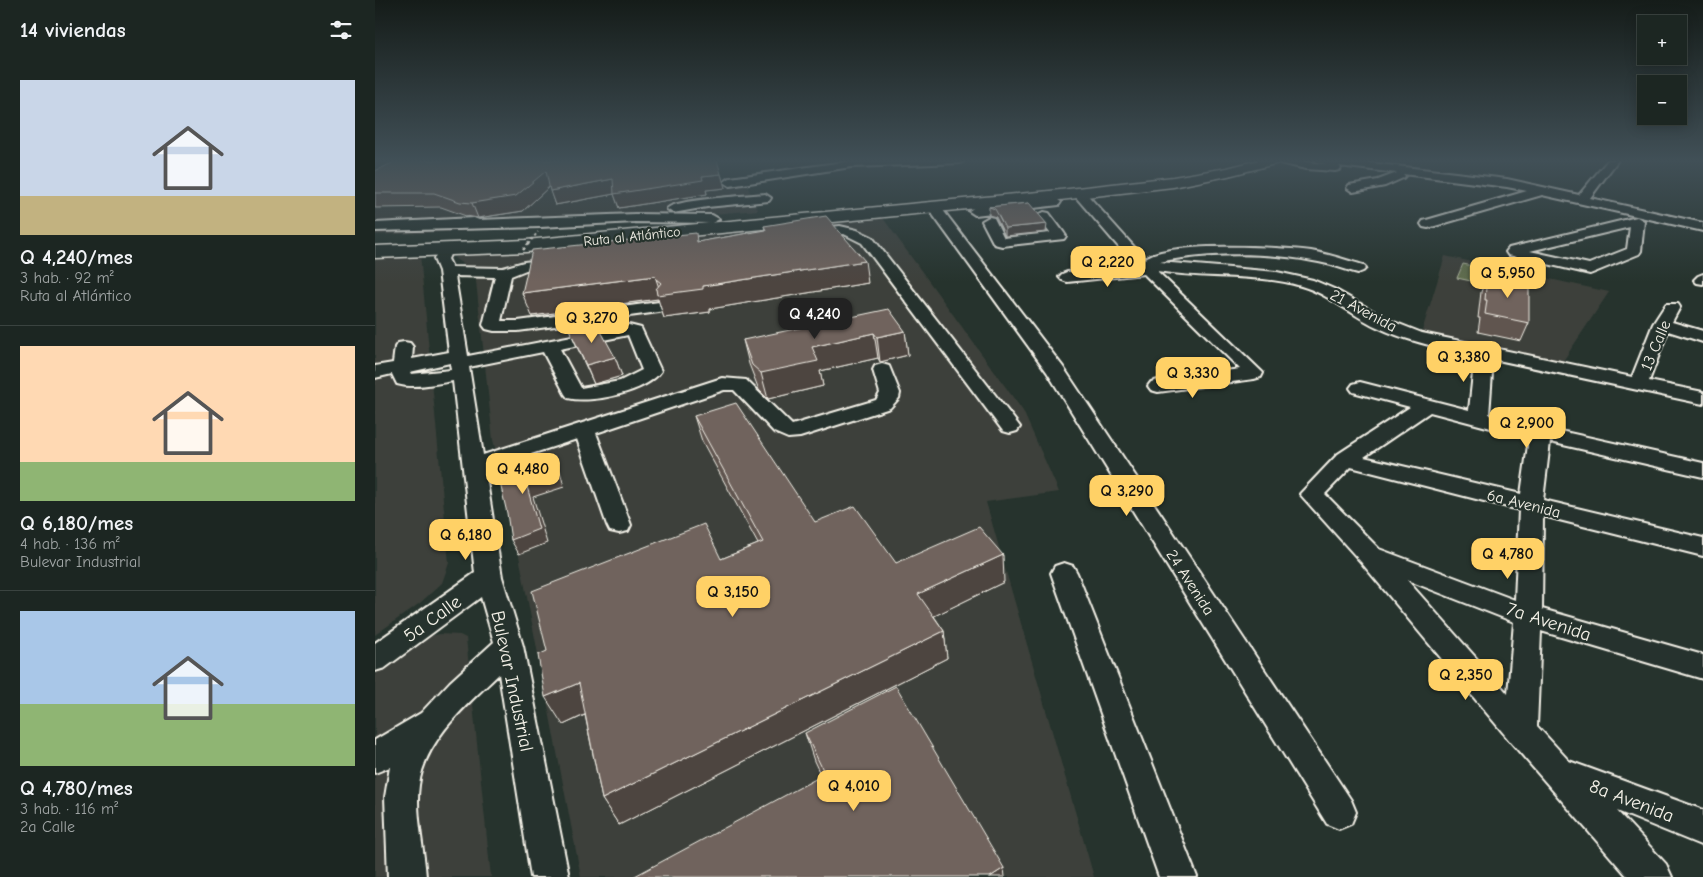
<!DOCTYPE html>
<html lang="es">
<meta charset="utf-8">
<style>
:root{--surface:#1c2622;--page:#29322f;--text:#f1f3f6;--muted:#a0a5a5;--line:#3a4340;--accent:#ffd166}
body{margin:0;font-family:"Comic Neue",sans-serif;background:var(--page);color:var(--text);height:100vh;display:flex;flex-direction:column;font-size:19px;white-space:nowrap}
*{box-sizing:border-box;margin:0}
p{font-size:16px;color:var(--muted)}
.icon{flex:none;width:28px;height:28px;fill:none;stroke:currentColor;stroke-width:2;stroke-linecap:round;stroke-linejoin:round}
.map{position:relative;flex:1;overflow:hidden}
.details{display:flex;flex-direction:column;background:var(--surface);width:375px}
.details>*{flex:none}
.fabs{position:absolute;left:1262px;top:15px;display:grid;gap:10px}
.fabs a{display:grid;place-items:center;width:50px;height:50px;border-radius:0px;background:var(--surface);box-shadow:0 2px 12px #0003,0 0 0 1px var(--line);font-size:25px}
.price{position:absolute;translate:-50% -42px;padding:0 11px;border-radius:10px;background:var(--accent);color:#111;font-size:16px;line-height:32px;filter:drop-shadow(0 1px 2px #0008)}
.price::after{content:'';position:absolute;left:50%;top:30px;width:15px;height:11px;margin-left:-8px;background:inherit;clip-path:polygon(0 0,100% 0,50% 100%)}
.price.selected{background:#222;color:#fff}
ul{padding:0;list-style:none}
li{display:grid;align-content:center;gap:10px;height:265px;padding:0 20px}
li+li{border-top:1px solid var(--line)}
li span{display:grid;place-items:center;height:155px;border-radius:0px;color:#555}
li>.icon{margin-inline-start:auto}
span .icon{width:90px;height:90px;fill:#fffc;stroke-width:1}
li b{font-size:21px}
h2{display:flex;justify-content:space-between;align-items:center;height:60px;padding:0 20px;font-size:21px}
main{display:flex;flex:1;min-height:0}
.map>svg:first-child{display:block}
.built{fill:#3c413b}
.green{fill:#606d4e;stroke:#aaaf9b}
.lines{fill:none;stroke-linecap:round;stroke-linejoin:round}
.minor-casing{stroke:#f4f1e8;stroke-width:4}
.highway-casing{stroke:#f4f1e8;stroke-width:3}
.minor{fill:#26332d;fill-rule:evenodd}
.highway{fill:#26332d;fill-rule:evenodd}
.path-bridge-far1{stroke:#f4f1e8;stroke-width:2;stroke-dasharray:2.5 2.5;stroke-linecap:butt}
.path-bridge{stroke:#f4f1e8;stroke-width:2.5;stroke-dasharray:3 3;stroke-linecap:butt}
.wall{fill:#605550;stroke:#f4f1e8}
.shaded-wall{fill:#4e4541;stroke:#f4f1e8}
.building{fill:#70635d;stroke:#f4f1e8}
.labels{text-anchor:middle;stroke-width:4.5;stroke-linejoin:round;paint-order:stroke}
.far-street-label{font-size:14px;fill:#f4f1e8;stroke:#26332d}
.street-label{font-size:16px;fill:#f4f1e8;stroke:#26332d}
.near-street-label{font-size:19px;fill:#f4f1e8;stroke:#26332d}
</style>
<main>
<section class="details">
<h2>14 viviendas<svg class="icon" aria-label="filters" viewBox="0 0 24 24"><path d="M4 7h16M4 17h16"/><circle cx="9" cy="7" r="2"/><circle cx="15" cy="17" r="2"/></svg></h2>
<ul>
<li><span style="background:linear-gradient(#c9d6e8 75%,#c2b280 0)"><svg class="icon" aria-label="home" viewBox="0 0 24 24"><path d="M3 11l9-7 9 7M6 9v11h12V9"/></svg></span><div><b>Q 4,240/mes</b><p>3 hab. · 92 m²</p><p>Ruta al Atlántico</p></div></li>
<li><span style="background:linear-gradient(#ffd9b3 75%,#8fb573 0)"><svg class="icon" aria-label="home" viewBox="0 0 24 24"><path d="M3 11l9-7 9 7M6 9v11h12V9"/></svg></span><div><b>Q 6,180/mes</b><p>4 hab. · 136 m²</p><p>Bulevar Industrial</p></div></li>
<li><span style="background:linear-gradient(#a9c7e8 60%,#8fb573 0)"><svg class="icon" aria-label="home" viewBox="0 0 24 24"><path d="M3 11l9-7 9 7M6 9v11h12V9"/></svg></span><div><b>Q 4,780/mes</b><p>3 hab. · 116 m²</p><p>2a Calle</p></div></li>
</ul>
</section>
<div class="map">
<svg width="1328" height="877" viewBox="0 0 1328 877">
<rect width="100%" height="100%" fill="#26332d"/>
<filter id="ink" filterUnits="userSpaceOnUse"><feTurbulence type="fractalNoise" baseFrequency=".02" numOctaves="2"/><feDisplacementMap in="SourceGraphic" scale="10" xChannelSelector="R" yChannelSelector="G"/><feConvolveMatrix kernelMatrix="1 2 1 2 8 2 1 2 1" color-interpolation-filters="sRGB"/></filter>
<g filter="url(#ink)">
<path class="built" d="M0 160H341L349 184 370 181 383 210 316 216 167 220 164 228 0 235Z
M505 214 648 411 684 492 611 502 719 877H206L134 504 118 440 100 272 79 258 86 254Z
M0 254H45L74 563 67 583 45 603 0 635Z
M1070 256 1234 292 1188 361 1047 331Z
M65 634 85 635 91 638 116 877H0V670L50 637Z"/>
<path class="green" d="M1088 264 1142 275 1138 290 1082 278Z"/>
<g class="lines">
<g class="minor-casing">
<path id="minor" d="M504 160H591L585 163 476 167 355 186 349 182 355 178 476 161Z
M898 160C916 158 933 163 951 164L942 162 940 160H970L1132 179 1204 195 1233 160H1243L1215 198 1328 223V231L1167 195 1053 228 1048 227 1046 224 1048 221 1152 191 1132 187 1028 174 1030 176 1028 178 1010 186 978 192 972 188 974 185 1003 180 1022 173 964 166 966 168 964 170 960 171 931 169 900 162Z
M704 189 708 190 770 259C787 241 909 247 936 251 954 254 971 260 988 265L991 268 988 271 983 273C968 269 953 263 938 261 891 252 832 252 785 262L902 272 938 280 959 289 1014 320 1047 333 1257 377 1278 324 1291 304H1303L1305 307 1297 322 1328 331V342L1293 331 1274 381 1328 392V404L1118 359 1114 415 1328 463V477L1175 442 1168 500 1328 538V556L1168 516 1167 609 1328 655V679L1166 631 1162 726 1194 761 1328 810V846L1242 811 1291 864 1297 877H1253L1135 741 986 562 925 494 963 454 1035 407 978 392 975 388 978 384 985 382 1094 410 1100 355C1067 348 1033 342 1002 327 976 315 954 294 926 286 882 273 828 279 782 271L888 373 886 377 879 379 783 392 776 390 773 386 776 382 783 380 865 369 769 274 692 282 687 280 684 277 687 274 692 272 760 266 700 196 698 193ZM1055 412 1154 438 1146 494 989 457ZM976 467 1144 510 1140 600 1004 549 950 494ZM1032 580 1139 622 1133 694Z
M390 194 396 198 394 201 332 207 298 213 292 209C300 199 373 196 390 194Z
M680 198 686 202 684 205 600 215 594 211 600 207Z
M559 204 564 205 688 367 976 800 981 812 976 824 964 829 952 824 672 372 553 208Z
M669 212 674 213 689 233 691 236 689 239 627 246 619 244 607 221 614 217 619 218 629 238 675 233 662 216Z
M260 214 337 215 344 219 337 223 260 222 165 227 0 231V223L99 218 104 220Z
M1262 217 1269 221 1266 251 1264 254 1220 272 1215 274 1138 256 1133 255 1131 252 1134 248ZM1255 227 1252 249 1214 264 1155 251Z
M465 226 482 230 497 237 642 423 645 427 642 431 635 433 628 431 487 243 469 234 435 237 428 233 435 229Z
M70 246 75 247 77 250 73 259 77 267 128 268 149 262 182 258 187 259 189 262 187 265 151 270 136 276 126 321H143L284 302 290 304 292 307 290 310 284 312 143 331H119L111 329 108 325 120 277 80 276 93 356 254 325 266 328 286 371C272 392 217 404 193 398L190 394 168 352 94 367 108 455 347 378 371 380 417 425 501 400 505 393 498 370 500 366 507 364 514 366 525 393 524 398 515 408 425 437 413 438 399 432 359 390H349L221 433 256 525 253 531 244 533 235 531 232 525 202 439 110 469 127 577 148 646 194 877H156L124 674C93 704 50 739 44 785 40 814 49 847 51 877H13L10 797 15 767 0 773V740L46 713 75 682 119 642 106 597 10 668 0 671V643L100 573 78 381C59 384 40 389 22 384L17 374 0 378V366L18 363 20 347 23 343 29 342 35 343 38 347 37 359 74 352 64 271 59 259 65 247ZM253 335 267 370 245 381 206 388 185 349ZM75 363 76 370 36 374 35 372Z
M1328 274V284L1322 283 1319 280 1323 276Z
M689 563 698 566 702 573 822 877H784L676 573 680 566Z"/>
</g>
<g class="highway-casing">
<path id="highway" d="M884 160H906L904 163 853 176 798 187 685 200 151 252 0 258V246L151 240 685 190 798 177 852 168Z"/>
</g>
<use href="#minor" class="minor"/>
<use href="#highway" class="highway"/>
<path class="path-bridge-far1" d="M153 244 163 232"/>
<path class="path-bridge" d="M148 250 154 243"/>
</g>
<path class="wall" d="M0 171 346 174 350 188 331 190 332 194 244 208 239 194 180 205 174 187 148 211 103 218 91 216 66 207 0 208Z
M654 203 671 232 630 236 621 217 614 215V207Z
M389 226 493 283 335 309V312L289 318 283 299 157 316 323 242 390 230Z
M1112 275 1154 323 1146 341 1103 332 1105 318H1103L1106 292Z
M194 329 240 357 247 376 219 384 202 347Z
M530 331 533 355 505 362 503 358 445 371 448 386 393 399 384 390 374 364 368 340Z
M319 416 440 522 521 563 629 582 559 616 569 631 572 658 244 825 227 799 210 715 188 725 172 651 346 559 383 544 327 441Z
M430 733 630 877 446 776 439 761Z"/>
<path class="shaded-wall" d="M171 171 176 185 148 211 103 218 97 203Z
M346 174 350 188 331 190 332 194 244 208 239 194 180 205 175 191 238 179 327 176Z
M672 224 671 232 630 236V228Z
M490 261 493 283 335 309V312L289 318 283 299 157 316 147 293 280 276 286 294 328 286Z
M530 331 533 355 505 362 502 337Z
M499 333 503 358 445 371 448 386 393 399 386 373 437 347Z
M240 357 247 376 219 384 211 365Z
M179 457 185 471 189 487 158 497 172 543 144 554 136 540 151 483Z
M628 555 629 582 547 622 543 594Z
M569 631 572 658 244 825 227 799Z
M204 683 220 710 188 725 170 697Z
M629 868 630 877H615Z"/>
<path class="building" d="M19 160H342L346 174 327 176 328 180 239 194 238 179 175 191 171 171 141 196 97 203 85 202 59 193H0V171L17 163Z
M654 203 672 224 630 228 620 209 614 207Z
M451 216 490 261 328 286V289L282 295 281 289 286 283 281 279 280 276 147 293 157 250 321 233 322 242 391 230 389 226Z
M1112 275 1154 282V323L1110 314 1112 300H1110Z
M514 309 530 331 502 337 499 333 437 347 443 361 386 373 377 365 368 340Z
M222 324 240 357 211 365 194 329Z
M361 403 440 522 480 506 521 563 604 527 628 555 543 594 569 631 227 799 204 683 170 697 163 655 172 651 157 591 329 524 346 559 388 542 319 416Z
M179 457 183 473 151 483 164 529 136 540 132 513 123 474Z
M521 686 629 868 615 877H258L450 774 430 733Z"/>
</g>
<linearGradient id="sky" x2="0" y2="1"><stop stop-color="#151c19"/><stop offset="0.57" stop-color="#415057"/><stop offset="1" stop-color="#415057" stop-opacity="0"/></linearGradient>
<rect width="1328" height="282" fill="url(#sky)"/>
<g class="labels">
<g class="far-street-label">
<text transform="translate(257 236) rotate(-6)" y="5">Ruta al Atlántico</text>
</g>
<g class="street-label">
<text transform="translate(989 310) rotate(28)" y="6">21 Avenida</text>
<text transform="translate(1280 345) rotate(-67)" y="6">13 Calle</text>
<text transform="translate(1149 503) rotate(14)" y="6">6a Avenida</text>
<text transform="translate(816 582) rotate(57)" y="6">24 Avenida</text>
</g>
<g class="near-street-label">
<text transform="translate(57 618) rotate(-36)" y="7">5a Calle</text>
<text transform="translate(1174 621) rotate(18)" y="7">7a Avenida</text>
<text transform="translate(138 681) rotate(78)" y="7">Bulevar Industrial</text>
<text transform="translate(1257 800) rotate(21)" y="7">8a Avenida</text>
</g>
</g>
</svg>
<div class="fabs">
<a>+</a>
<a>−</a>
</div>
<b class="price" style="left:733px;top:288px">Q 2,220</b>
<b class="price" style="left:1133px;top:299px">Q 5,950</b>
<b class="price selected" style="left:440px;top:340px">Q 4,240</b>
<b class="price" style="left:217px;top:344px">Q 3,270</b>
<b class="price" style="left:1089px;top:383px">Q 3,380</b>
<b class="price" style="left:818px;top:399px">Q 3,330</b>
<b class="price" style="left:1152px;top:449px">Q 2,900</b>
<b class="price" style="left:148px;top:495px">Q 4,480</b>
<b class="price" style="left:752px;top:517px">Q 3,290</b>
<b class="price" style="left:91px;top:561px">Q 6,180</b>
<b class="price" style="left:1133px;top:580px">Q 4,780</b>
<b class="price" style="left:358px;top:618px">Q 3,150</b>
<b class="price" style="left:1091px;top:701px">Q 2,350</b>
<b class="price" style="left:479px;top:812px">Q 4,010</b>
</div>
</main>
